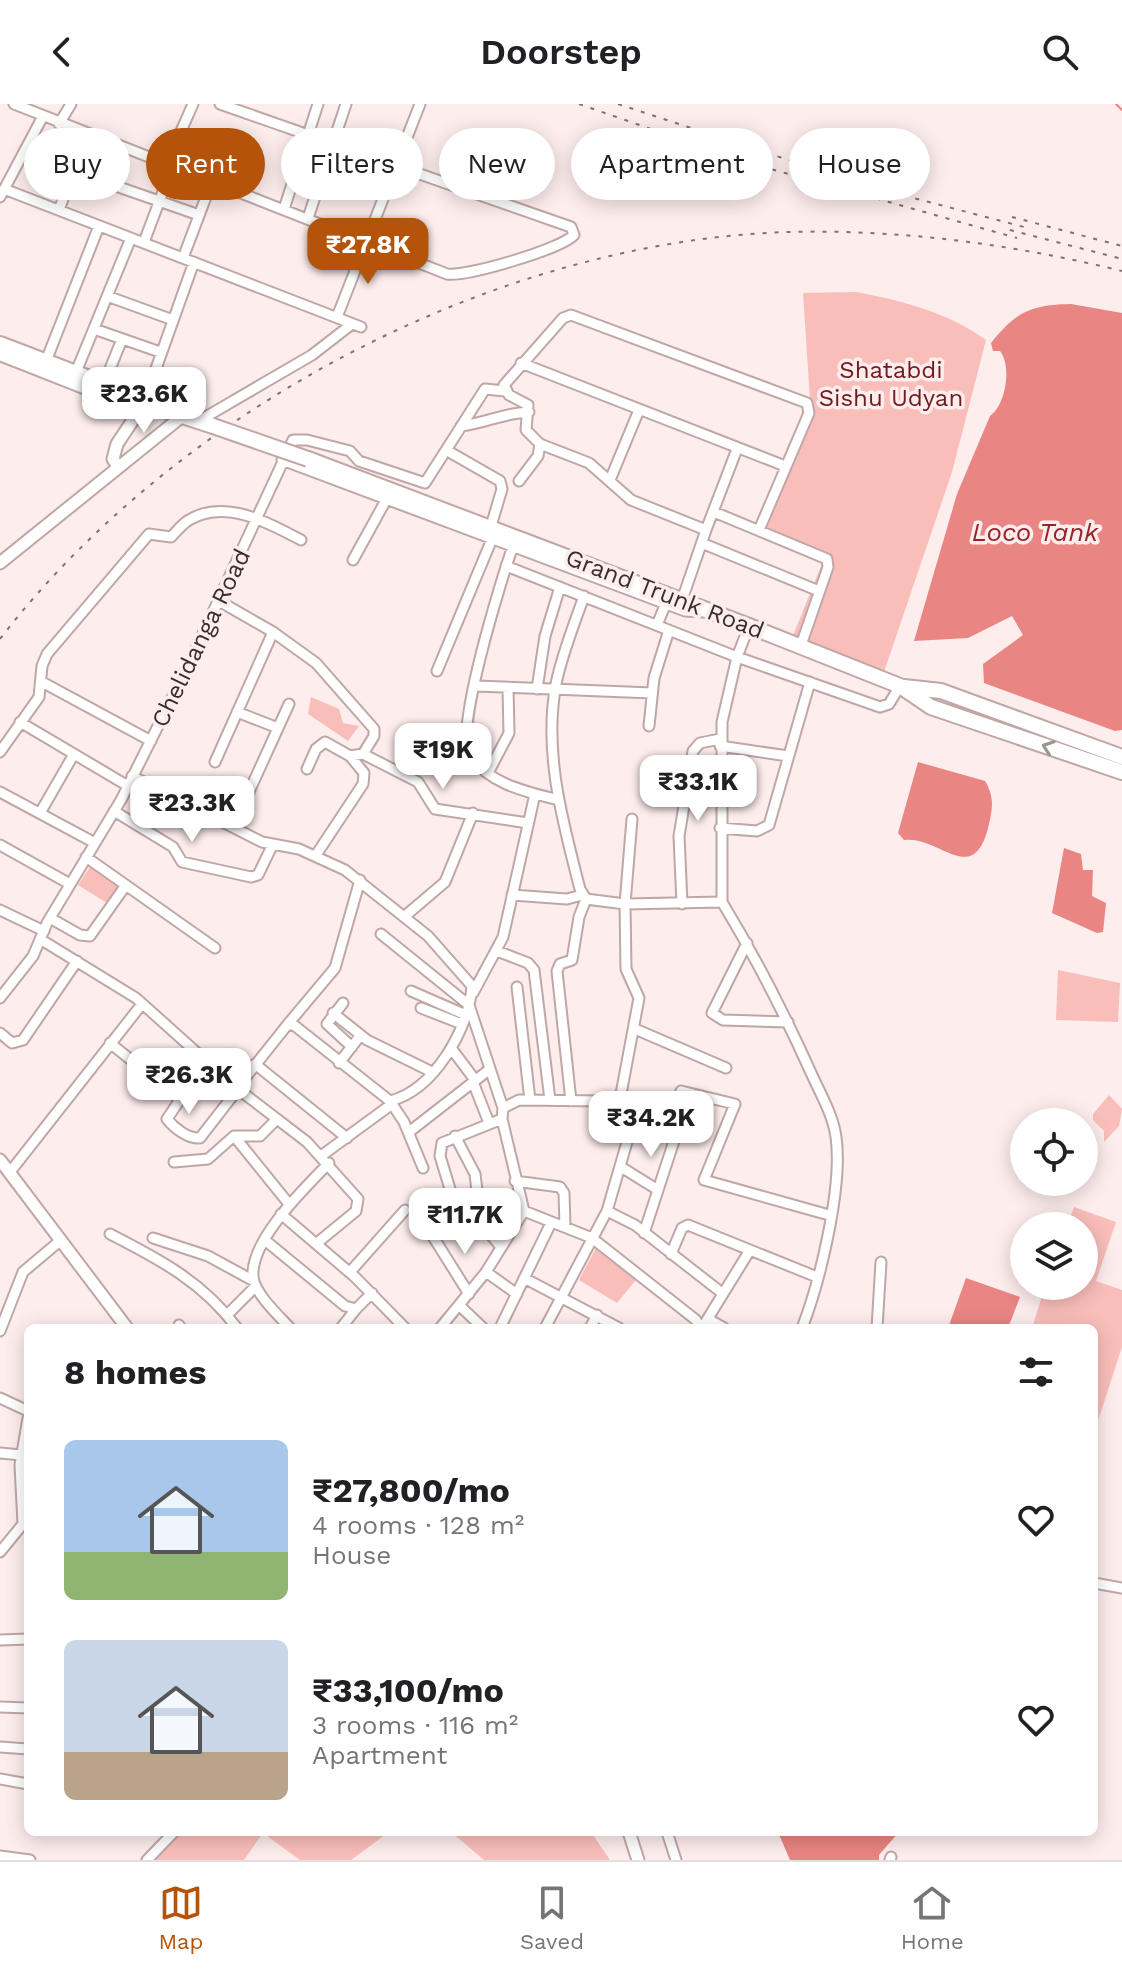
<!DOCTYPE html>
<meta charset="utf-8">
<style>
:root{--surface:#fff;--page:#f6f6f6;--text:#202124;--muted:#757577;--line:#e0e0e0;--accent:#b45309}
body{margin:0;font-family:"Work Sans",sans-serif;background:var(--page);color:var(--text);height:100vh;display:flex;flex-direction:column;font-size:30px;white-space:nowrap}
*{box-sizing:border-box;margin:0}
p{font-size:26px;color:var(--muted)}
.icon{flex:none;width:44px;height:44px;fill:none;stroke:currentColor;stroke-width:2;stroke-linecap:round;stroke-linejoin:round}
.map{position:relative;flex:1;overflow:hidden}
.sheet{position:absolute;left:24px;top:1220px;width:1074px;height:512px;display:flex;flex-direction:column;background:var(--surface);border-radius:12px;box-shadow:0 4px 20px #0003}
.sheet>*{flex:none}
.top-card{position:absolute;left:24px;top:24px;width:1074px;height:72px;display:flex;gap:16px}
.tools{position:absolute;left:1010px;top:1004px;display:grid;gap:16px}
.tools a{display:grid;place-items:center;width:88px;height:88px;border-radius:50%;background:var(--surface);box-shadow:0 4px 20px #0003;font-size:40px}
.price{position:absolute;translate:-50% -68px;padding:0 18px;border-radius:16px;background:#fff;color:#222;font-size:26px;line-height:52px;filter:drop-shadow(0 2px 4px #0008)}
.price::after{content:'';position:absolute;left:50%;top:48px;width:24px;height:18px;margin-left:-12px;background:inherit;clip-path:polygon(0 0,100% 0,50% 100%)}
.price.active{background:var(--accent);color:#fff}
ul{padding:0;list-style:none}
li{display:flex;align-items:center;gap:24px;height:200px;padding:0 40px}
li span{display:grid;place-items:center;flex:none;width:224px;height:160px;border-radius:12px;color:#555}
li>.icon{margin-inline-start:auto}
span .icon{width:96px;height:96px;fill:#fffc;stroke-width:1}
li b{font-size:34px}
h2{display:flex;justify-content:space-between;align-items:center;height:96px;padding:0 40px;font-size:34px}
.chip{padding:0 28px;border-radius:36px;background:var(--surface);box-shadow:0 4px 20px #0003;font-size:28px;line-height:72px}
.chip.active{background:var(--accent);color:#fff}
header{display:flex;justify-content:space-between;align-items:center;height:104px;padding:0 40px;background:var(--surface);font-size:36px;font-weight:600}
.dock{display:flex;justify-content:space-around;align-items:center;height:112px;border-top:2px solid var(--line);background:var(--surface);font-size:22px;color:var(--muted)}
.dock a{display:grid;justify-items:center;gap:4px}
.dock .active{color:var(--accent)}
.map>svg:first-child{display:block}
.green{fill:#fabeba}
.water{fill:#e98582}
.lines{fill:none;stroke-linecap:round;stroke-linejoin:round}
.stream{stroke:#e98582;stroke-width:2}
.minor-casing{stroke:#bfa7a5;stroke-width:13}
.tertiary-casing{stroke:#bfa7a5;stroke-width:15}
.primary-casing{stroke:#bfa7a5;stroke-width:18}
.minor{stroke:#fff;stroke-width:9}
.tertiary{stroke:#fff;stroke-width:11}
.primary{stroke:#fff;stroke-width:14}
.rail{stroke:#7f7272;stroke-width:2;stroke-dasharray:4 8;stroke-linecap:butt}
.primary-bridge-casing{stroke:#bfa7a5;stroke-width:18;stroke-linecap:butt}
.primary-bridge{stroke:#fff;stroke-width:14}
.oneway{stroke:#9c9696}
.labels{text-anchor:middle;stroke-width:7;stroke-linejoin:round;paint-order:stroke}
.park-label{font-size:24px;fill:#721a1f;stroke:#fdedec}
.street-label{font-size:24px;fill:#382e2e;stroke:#fdedec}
.water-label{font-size:26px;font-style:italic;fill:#98232a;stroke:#fdedec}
</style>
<header><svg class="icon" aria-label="back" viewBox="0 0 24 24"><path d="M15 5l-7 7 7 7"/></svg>Doorstep<svg class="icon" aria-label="search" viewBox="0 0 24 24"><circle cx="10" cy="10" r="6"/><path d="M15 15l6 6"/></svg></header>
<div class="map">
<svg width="1122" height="1756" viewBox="0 0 1122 1756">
<rect width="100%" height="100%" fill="#fdedec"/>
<path class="green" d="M856 188C902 197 948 208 986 236L952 368 884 568 792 534 826 450 765 427 810 296 803 189Z
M311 593 339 605 343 619 359 622 348 637 308 610Z
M92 760 122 779 107 799 78 781Z
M1058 866 1120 879 1118 918 1056 916Z
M1109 991 1122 1005 1119 1022 1104 1038V1027L1093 1016V1010Z
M1074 1103 1116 1118 1096 1177 1122 1186V1243L1094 1329V1224H1032L1045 1182H1084V1122H1067Z
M598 1140 640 1171 617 1199 579 1176Z
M182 1728H389L351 1756H300L263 1729 244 1756H155Z
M451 1728H591L610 1756H484Z"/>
<path class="water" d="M1071 200 1122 209V626L1115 627 984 579 983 560 1023 531 1012 512 968 534 914 537 957 390 990 312C1006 301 1012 262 1000 247H993L991 239C1016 207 1032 201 1071 200Z
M918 658 985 677C994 692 993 703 989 720 974 786 940 731 904 736L898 729Z
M1064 744 1081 750 1083 766H1093L1092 792 1106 799 1103 828 1097 829 1052 809Z
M966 1174 1020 1193 1008 1224H948Z
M778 1728H899L879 1751V1756H790Z"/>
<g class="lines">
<path class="stream" d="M1116 0 1122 6"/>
<g class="minor-casing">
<path id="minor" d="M14 0 447 170C466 173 561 145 574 131L571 123 220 0
M59 20 71 0
M24 50 199 111
M167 59 193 0
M4 85 361 223
M0 93 42 14
M284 105 318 0
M59 106 87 30
M308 114 346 0
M144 138 173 61
M183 154 212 77
M107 192 173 216
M337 213 420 0
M94 225 160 248
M46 257 99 122
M521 259 785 362
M76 268 131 134
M104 280 122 235
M143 301 194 158
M197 318 312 251 352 220
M461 322C486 319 503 309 529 308
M540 340 589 359 631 396 706 426 682 496
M446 346 500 377 502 385 491 422
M282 356 685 507 704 508
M610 376 639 306
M519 377 538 352 540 340 526 326 528 301 509 291 504 281 563 214 571 211 807 299 809 309 759 426
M714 408 827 455 828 463 800 544
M706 426 737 345
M704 440 819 487
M513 442C502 473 455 625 469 649 487 680 527 688 559 696
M353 456 386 396
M506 462 737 553 880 603 889 600 900 582
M584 492C574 521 562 550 556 580 543 648 563 719 580 785L586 795 625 800 632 715
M219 497 273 528 316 559 374 625V632L363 650 350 652 325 638 316 645 307 665
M657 521 666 499
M437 567 492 435
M42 578 151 637
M476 582 652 589
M537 585 545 532 560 483
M237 608 278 624
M20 618 128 682
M649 622 654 574 669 526
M720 642 788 652
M0 648 39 593 42 562 47 550 149 430 171 433C177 427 182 420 189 416 225 394 269 419 301 436
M363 650 418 678 435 705 528 719
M215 658 273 528
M488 669 509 629 508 584
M0 688 95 739
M114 707 173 743 182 758 251 773 258 771 273 740
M40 709 74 650
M233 723 289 600
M720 724 757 727 769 721 810 578
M0 741 70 780
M316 751 363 680 364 669 350 652
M86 753 215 844
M512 791 567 795 582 791
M722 798C756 854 785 911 812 971 821 991 833 1011 836 1033 843 1082 820 1178 802 1224
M682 800 679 732 693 647 700 639 720 635
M0 806 44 827
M405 812 445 778 473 709
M50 814 80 831 90 832 126 781
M381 830 469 901 503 1004
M40 835 136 894 234 982 241 979 288 920 295 922 390 997C434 986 469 925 472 882L428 832 345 766 299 745 262 738 132 672
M747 839 712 909 723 916 788 918
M497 847 528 859 534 866 550 996
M517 883 530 996
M411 887 466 911
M473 889 503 833 535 690
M0 894 33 852 47 819 121 696 186 566 293 336H307L350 347 359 357 425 379 485 285 505 287
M343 899 327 920 352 943
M421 904 462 920
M333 909 367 936 432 968
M288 920 335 864 360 776
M635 925 726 964
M0 929 12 939 23 936 77 857
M110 939 178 994
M451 944 475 976
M205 958 167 1015C174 1024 188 1035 200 1034L238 985
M339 959 360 932
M255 960 347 1034
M473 978 489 1019
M234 982 307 1038 358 1095 356 1107 317 1139
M681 987 735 1000 704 1076 829 1111
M390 997 404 1018 423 1064
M571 997 557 867 560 860 572 856 579 813 586 795
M409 1028 490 965
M234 1032 289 1100
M455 1032 475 1070 481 1119 501 1143
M321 1052 392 1000
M174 1058 208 1055 234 1032H260L277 1015
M621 1063 658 1086
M10 1068 142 900
M515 1077 560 1083 564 1089 565 1123
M607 1107 635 1121 722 1189
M281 1110 355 1173 405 1224
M460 1118 440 1052 442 1039 502 1015
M644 1129 689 991
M110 1130C159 1155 203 1178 237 1224
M432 1131 469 1190
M153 1134 208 1152 254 1177
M266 1137 345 1202 356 1205 372 1189
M671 1150 682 1124 688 1121 817 1173
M350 1168 405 1106
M486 1168 517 1190
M524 1174 619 1224
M460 1202 483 1224
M227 1211 256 1182
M708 1215 724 1224
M179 1221 181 1224
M290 1224C279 1212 255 1190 253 1173 250 1136 305 1084 329 1059
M341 1224 356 1205
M440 1224 486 1168 524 1107
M500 1224 551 1119
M545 1224 607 1107 636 1007 632 996 621 990
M590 1224 597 1211
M700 1224 696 1216 592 1134 524 1107 502 1015 503 1004 519 996 602 997 615 995 621 990 639 894 626 865 625 800 722 798V618L737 553 749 522
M702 1224 750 1146
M877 1224 881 1158
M0 1227 23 1168 61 1136
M0 1294 28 1307
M0 1349 21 1351
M0 1448 23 1420 20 1361 28 1314
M1094 1479 1122 1484
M0 1536 28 1535
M0 1603 28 1604
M0 1643 28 1645
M0 1675 28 1680
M667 1728 676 1756
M0 1752 30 1756
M147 1756 174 1728
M890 1756 891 1753"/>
</g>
<g class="tertiary-casing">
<path id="tertiary" d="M117 361 113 355 117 340 143 301
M0 459 181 313
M0 1056 127 1224
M629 1728 638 1756"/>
</g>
<g class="primary-casing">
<path id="primary" d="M0 240 131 290 137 297 127 299 0 249
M137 297 213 322
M308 355 749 522 900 582 931 603 1122 668
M904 583 941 587 1122 653"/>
</g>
<use href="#minor" class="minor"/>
<use href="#tertiary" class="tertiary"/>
<use href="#primary" class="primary"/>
<path class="rail" d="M579 0 746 58 1017 134
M618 0 868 82 1024 123
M1012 113 1122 142
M1010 126 1122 155
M0 535C177 305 495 138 786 128 900 125 1011 140 1122 167"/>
<g class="primary-bridge-casing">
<path id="primary-bridge" d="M213 322 308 355"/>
</g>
<use href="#primary-bridge" class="primary-bridge"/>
</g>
<defs><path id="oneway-chevron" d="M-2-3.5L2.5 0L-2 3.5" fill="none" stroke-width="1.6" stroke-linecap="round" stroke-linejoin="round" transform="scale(2)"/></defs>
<use class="oneway" href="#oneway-chevron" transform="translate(1048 643) rotate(-161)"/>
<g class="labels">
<g class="park-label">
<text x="891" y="274">Shatabdi<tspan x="891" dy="28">Sishu Udyan</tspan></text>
</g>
<g class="street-label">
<text transform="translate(665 490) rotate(21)" y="8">Grand Trunk Road</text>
<text transform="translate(201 534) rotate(-64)" y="8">Chelidanga Road</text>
</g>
<g class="water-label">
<text x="1035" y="437">Loco Tank</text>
</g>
</g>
</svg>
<div class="tools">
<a><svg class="icon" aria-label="locate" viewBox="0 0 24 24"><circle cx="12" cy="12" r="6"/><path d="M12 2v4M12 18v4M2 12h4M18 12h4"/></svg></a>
<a><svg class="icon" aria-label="layers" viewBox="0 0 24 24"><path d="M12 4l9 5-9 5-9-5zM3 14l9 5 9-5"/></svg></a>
</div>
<b class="price active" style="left:368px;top:182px">₹27.8K</b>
<b class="price" style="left:144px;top:331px">₹23.6K</b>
<b class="price" style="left:443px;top:687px">₹19K</b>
<b class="price" style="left:698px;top:719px">₹33.1K</b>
<b class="price" style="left:192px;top:740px">₹23.3K</b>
<b class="price" style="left:189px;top:1012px">₹26.3K</b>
<b class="price" style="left:651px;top:1055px">₹34.2K</b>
<b class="price" style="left:465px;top:1152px">₹11.7K</b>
<div class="top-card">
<a class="chip">Buy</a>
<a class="chip active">Rent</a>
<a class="chip">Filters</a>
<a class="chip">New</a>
<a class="chip">Apartment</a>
<a class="chip">House</a>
</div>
<section class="sheet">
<h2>8 homes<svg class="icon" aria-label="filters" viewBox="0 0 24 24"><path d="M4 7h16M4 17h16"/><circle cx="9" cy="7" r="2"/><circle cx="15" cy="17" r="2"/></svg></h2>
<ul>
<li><span style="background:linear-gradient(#a9c7e8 70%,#8fb573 0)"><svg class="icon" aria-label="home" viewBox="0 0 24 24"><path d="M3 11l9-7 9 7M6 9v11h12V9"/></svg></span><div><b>₹27,800/mo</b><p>4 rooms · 128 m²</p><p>House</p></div><svg class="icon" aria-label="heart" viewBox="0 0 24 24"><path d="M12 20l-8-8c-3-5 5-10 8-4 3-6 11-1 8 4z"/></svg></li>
<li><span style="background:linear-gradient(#c9d6e8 70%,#b9a48a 0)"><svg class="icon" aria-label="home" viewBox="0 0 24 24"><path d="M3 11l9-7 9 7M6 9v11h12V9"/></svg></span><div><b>₹33,100/mo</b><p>3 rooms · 116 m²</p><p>Apartment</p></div><svg class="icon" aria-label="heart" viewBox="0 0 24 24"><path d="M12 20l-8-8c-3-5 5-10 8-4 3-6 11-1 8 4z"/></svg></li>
</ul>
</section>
</div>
<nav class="dock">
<a class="active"><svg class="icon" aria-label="map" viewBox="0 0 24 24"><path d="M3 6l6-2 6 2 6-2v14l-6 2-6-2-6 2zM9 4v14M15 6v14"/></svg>Map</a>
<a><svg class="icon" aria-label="saved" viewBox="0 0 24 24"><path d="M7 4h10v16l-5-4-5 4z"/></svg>Saved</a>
<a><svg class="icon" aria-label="home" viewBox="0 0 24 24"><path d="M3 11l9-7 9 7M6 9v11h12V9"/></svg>Home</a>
</nav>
